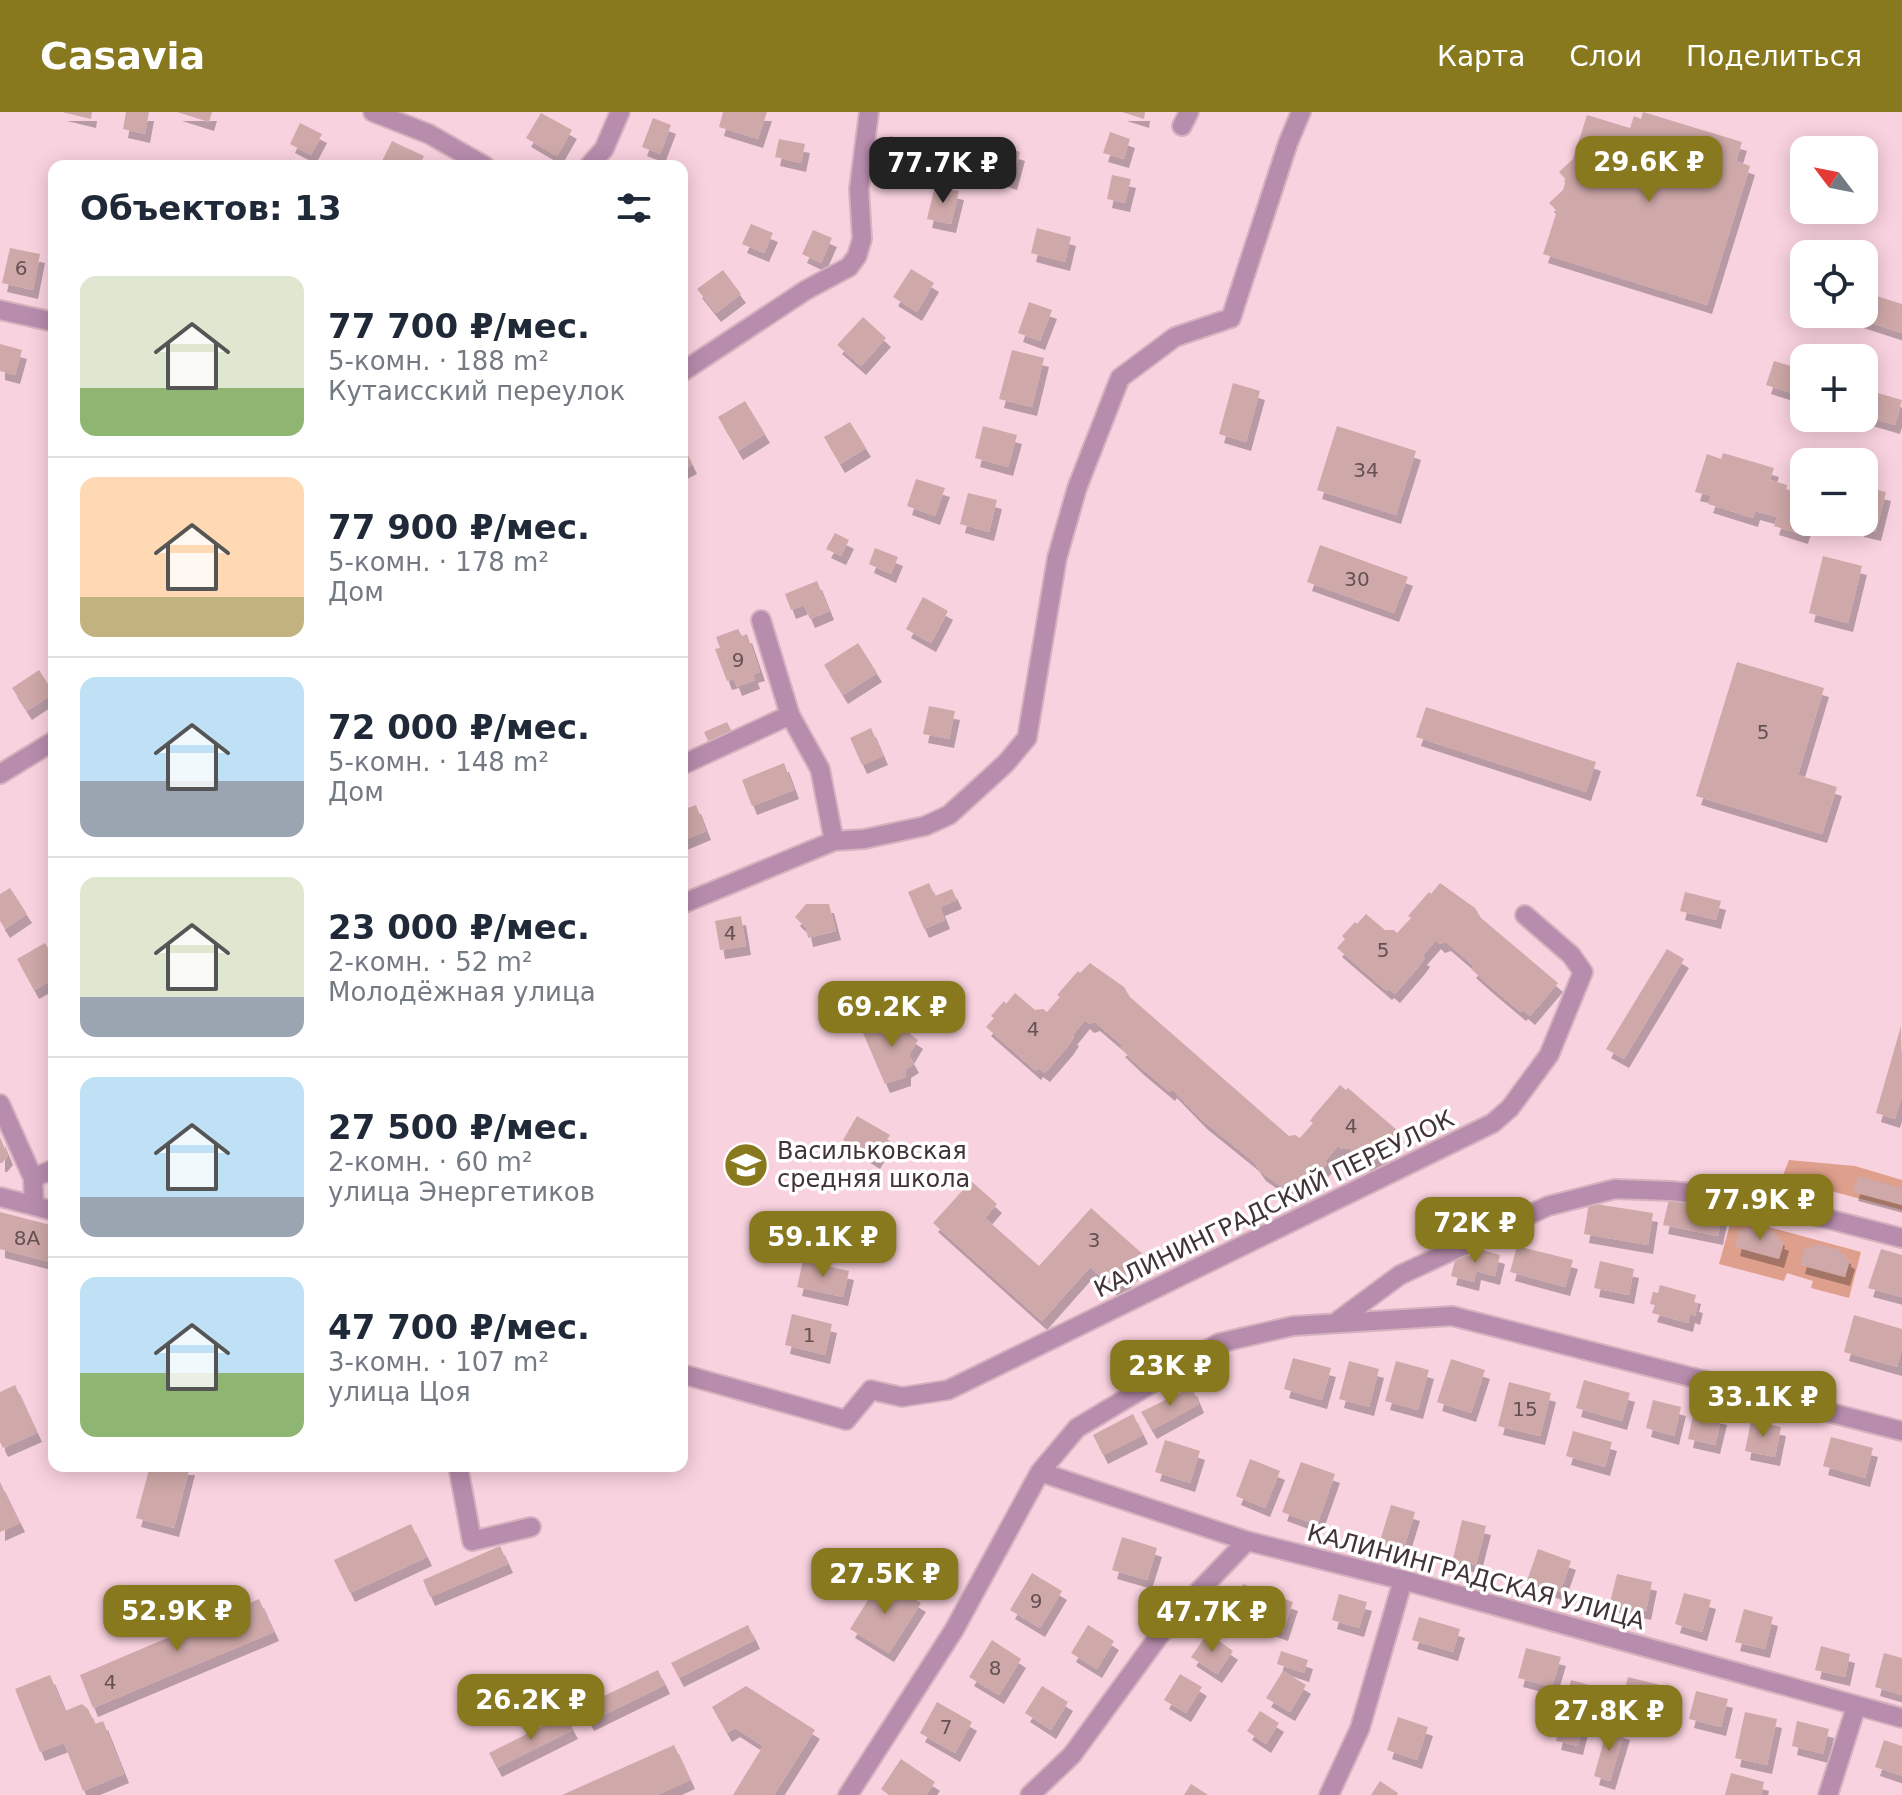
<!DOCTYPE html>
<html lang="ru">
<meta charset="utf-8">
<style>
:root{--surface:#fff;--page:#f2f2f3;--text:#1f2937;--muted:#747a83;--line:#e0e1e3;--accent:#88791e}
body{margin:0;font-family:"DejaVu Sans",sans-serif;background:var(--page);color:var(--text);height:100vh;display:flex;flex-direction:column;font-size:30px;white-space:nowrap}
*{box-sizing:border-box;margin:0}
p{font-size:26px;color:var(--muted)}
.icon{flex:none;width:44px;height:44px;fill:none;stroke:currentColor;stroke-width:2;stroke-linecap:round;stroke-linejoin:round}
.map{position:relative;flex:1;overflow:hidden}
.side{position:absolute;left:48px;top:48px;width:640px;height:1312px;display:flex;flex-direction:column;background:var(--surface);border-radius:16px;box-shadow:0 4px 20px #0003}
.side>*{flex:none}
.needle{width:52px;rotate:302deg}
.buttons{position:absolute;left:1790px;top:24px;display:grid;gap:16px}
.buttons a{display:grid;place-items:center;width:88px;height:88px;border-radius:16px;background:var(--surface);box-shadow:0 4px 20px #0003;font-size:40px}
.price{position:absolute;translate:-50% -68px;padding:0 18px;border-radius:16px;background:var(--accent);color:#fff;font-size:26px;line-height:52px;filter:drop-shadow(0 2px 4px #0008)}
.price::after{content:'';position:absolute;left:50%;top:48px;width:24px;height:18px;margin-left:-12px;background:inherit;clip-path:polygon(0 0,100% 0,50% 100%)}
.price.active{background:#222;color:#fff}
ul{padding:0;list-style:none}
li{display:flex;align-items:center;gap:24px;height:200px;padding:0 32px}
li+li{border-top:2px solid var(--line)}
li span{display:grid;place-items:center;flex:none;width:224px;height:160px;border-radius:16px;color:#555}
li>.icon{margin-inline-start:auto}
span .icon{width:96px;height:96px;fill:#fffc;stroke-width:1}
li b{font-size:34px}
h2{display:flex;justify-content:space-between;align-items:center;height:96px;padding:0 32px;font-size:34px}
header{display:flex;align-items:center;gap:48px;box-sizing:border-box;height:112px;padding:0 40px;background:var(--accent);color:#fff}
header strong{font-size:38px}
nav{display:flex;gap:44px;margin-inline-start:auto;font-size:28px}
.map>svg:first-child{display:block}
.green{fill:#de9f8c}
.building{fill:#cfa8a9;filter:url(#shadow)}
.lines{fill:none;stroke-linecap:round;stroke-linejoin:round}
.minor-casing{stroke:#d4b2be;stroke-width:22}
.minor{stroke:#b88cad;stroke-width:18}
.labels{text-anchor:middle;stroke-width:7;stroke-linejoin:round;paint-order:stroke}
.number-label{font-size:20px;fill:#655054}
.poi-label{font-size:24px;fill:#423338;stroke:#fff;text-anchor:start}
.street-label{font-size:24px;fill:#423338;stroke:#fff}
</style>
<header>
<strong>Casavia</strong>
<nav><a>Карта</a><a>Слои</a><a>Поделиться</a></nav>
</header>
<div class="map">
<svg width="1902" height="1683" viewBox="0 0 1902 1683">
<defs>
<filter id="shadow"><feDropShadow dx="5" dy="9" stdDeviation="0" flood-color="#0004"/></filter>
</defs>
<rect width="100%" height="100%" fill="#f9d2df"/>
<path class="green" d="M1789 1048 1855 1054 1902 1068V1098L1782 1066Z
M1732 1105 1861 1140 1849 1186 1811 1176 1813 1169 1787 1161 1784 1169 1719 1152Z"/>
<path class="building" d="M62 0H92L91 7Z
M126 0H149L145 22 123 17Z
M177 0H212L209 10Z
M723 0H767L758 27 719 15Z
M1122 0H1145L1144 7Z
M1643 0 1742 30 1736 49 1750 54 1707 193 1543 142 1557 99 1549 91 1563 78 1566 68 1559 60 1573 47 1587 3 1630 16 1634 4 1641 7Z
M541 1 572 18 557 44 526 26Z
M653 6 671 13 660 42 642 35Z
M300 11 322 22 311 43 290 32Z
M1110 20 1130 27 1124 47 1103 41Z
M890 24 915 30 908 55 884 48Z
M779 27 805 32 801 51 775 45Z
M392 29 424 44 419 54H387L381 51Z
M989 31 1020 40 1012 69 981 59Z
M1112 63 1131 67 1125 91 1107 87Z
M935 74 959 79 951 112 927 107Z
M751 112 773 121 764 141 742 132Z
M1037 116 1071 125 1065 150 1031 141Z
M813 118 832 126 821 151 802 142Z
M10 136 40 142 33 178 2 171Z
M911 157 934 171 917 200 893 185Z
M723 158 741 182 716 201 697 177Z
M1800 159 1804 160V189L1792 185Z
M1864 180 1902 192V221L1846 203 1864 202Z
M1029 190 1052 198 1040 229 1018 221Z
M863 205 886 226 861 254 837 233Z
M0 232 22 238 15 263 0 259Z
M1012 238 1044 246 1032 295 999 287Z
M1774 249 1804 258V285L1766 273Z
M1233 271 1260 279 1246 330 1219 322Z
M1864 277 1902 288 1895 313 1864 304Z
M745 289 765 322 738 339 718 305Z
M850 310 866 336 840 352 824 325Z
M983 314 1017 323 1008 355 975 346Z
M1337 314 1416 339 1396 403 1317 378Z
M682 332 692 353 682 358Z
M1723 341 1774 356 1770 368 1787 373 1786 377 1804 383V410H1807L1803 423 1774 414 1777 405 1755 399 1753 406 1708 392 1711 384 1695 380 1707 342 1721 347Z
M916 367 945 376 935 404 907 394Z
M1870 376 1886 380 1876 420 1859 416 1861 410H1864Z
M968 381 997 388 989 420 960 412Z
M835 421 849 428 841 444 826 437Z
M1320 433 1408 465 1394 501 1307 470Z
M875 436 898 445 891 462 869 452Z
M1823 444 1862 454 1848 511 1809 501Z
M817 469 829 499 810 507 804 493 791 498 785 482Z
M923 485 948 499 931 531 906 517Z
M738 517 742 524 747 522 760 560 753 562 755 568 737 575 734 567 727 569 715 537 720 536 716 525Z
M858 531 877 561 843 583 824 553Z
M1737 550 1824 576 1798 663 1837 675 1822 722 1696 684Z
M39 558 54 581 27 599 12 576Z
M929 594 955 599 949 627 923 622Z
M1426 595 1596 650 1586 680 1416 625Z
M727 610 733 622 710 633 704 620Z
M871 616 883 644 862 653 850 626Z
M784 651 794 678 752 694 742 668Z
M696 693 706 719 682 729V698Z
M929 771 935 784 952 777 957 788 940 795 945 808 924 817 908 780Z
M1440 771 1475 796 1481 806 1558 871 1530 904 1523 898 1521 900 1490 874 1471 857 1474 854 1446 830 1440 832 1436 828 1422 844 1425 846 1420 853 1395 882 1389 877 1387 879 1337 836 1345 827 1342 824 1355 810 1357 812 1366 802 1385 818H1394L1397 821 1411 806 1408 804 1429 780 1431 782Z
M10 776 27 802 5 817 0 809V782Z
M1685 780 1721 789 1716 808 1680 799Z
M806 792H829L836 819 808 826 806 816 795 805Z
M741 804 746 834 720 838 715 809Z
M45 831 54 847V867L34 878 17 847Z
M1667 837 1684 847 1624 947 1606 937Z
M1090 851 1124 875 1130 885 1289 1024 1295 1023 1300 1026 1313 1011 1310 1009 1315 1002 1340 973 1346 978 1348 976 1398 1019 1390 1028 1393 1031 1369 1053 1350 1037H1342L1338 1034 1325 1049 1327 1052 1295 1084 1261 1060 1254 1050 1202 1008 1172 977 1170 980 1139 954 1120 936 1123 934 1095 910 1089 912 1085 908 1072 924 1074 925 1069 933 1045 961 1038 956 1036 959 986 915 994 906 991 904 1004 889 1006 892 1015 881 1035 898 1043 897 1047 900 1060 885 1057 883 1078 859 1080 861Z
M901 906 911 923 918 928 909 943 914 952 906 957V965L885 972 863 921Z
M1901 914 1902 984 1895 1007 1876 1001Z
M857 1004 890 1023 875 1048 843 1028Z
M0 1025 8 1044 2 1051H0Z
M1858 1064 1902 1076V1093L1853 1080Z
M971 1069 997 1092 985 1106 1039 1154 1091 1096 1146 1145 1116 1178 1090 1155 1042 1209 933 1111Z
M1670 1083 1724 1094 1718 1124 1663 1113Z
M1589 1091 1653 1101 1648 1133 1584 1122Z
M0 1100 54 1114V1151L0 1137Z
M1752 1114 1776 1121 1775 1123 1780 1125 1779 1128 1784 1130 1779 1147 1735 1135 1739 1118 1744 1119 1745 1116 1751 1117Z
M1817 1132 1841 1138 1840 1141 1846 1143V1146L1850 1148 1845 1165 1800 1153 1805 1135 1810 1137 1811 1133 1816 1135Z
M1517 1134 1573 1148 1565 1175 1510 1160Z
M1479 1137 1500 1143 1495 1164 1476 1159 1474 1170 1451 1164 1457 1141 1477 1146Z
M1881 1137 1902 1143V1185L1868 1176Z
M803 1149 849 1159 843 1185 797 1175Z
M1600 1149 1634 1157 1629 1183 1594 1176Z
M1660 1173 1696 1183 1694 1191 1698 1192 1695 1204 1690 1202 1688 1211 1652 1201 1655 1193 1650 1192 1653 1180 1658 1181Z
M792 1202 832 1212 825 1243 785 1233Z
M1854 1203 1902 1217V1236L1897 1255 1844 1240Z
M1293 1246 1331 1256 1322 1288 1284 1277Z
M1451 1247 1485 1258 1471 1301 1437 1290Z
M1349 1249 1379 1257 1369 1295 1339 1287Z
M1396 1249 1429 1258 1418 1298 1385 1289Z
M1584 1268 1630 1281 1622 1309 1576 1296Z
M1509 1270 1551 1281 1540 1324 1498 1314Z
M15 1273 37 1321 3 1336 0 1330V1280Z
M1192 1275 1199 1292 1152 1318 1141 1300Z
M1653 1288 1681 1295 1674 1324 1646 1316Z
M1694 1298 1722 1304 1715 1333 1688 1327Z
M1133 1302 1143 1323 1103 1343 1093 1323Z
M1751 1309 1781 1315 1775 1345 1745 1339Z
M1573 1319 1612 1330 1605 1355 1566 1344Z
M1831 1325 1873 1336 1865 1366 1823 1354Z
M1165 1328 1200 1339 1190 1371 1155 1360Z
M1250 1347 1280 1359 1265 1396 1236 1384Z
M1301 1350 1335 1362 1317 1413 1282 1400Z
M150 1354H190L174 1416 136 1406Z
M0 1370 20 1411 0 1420Z
M1391 1393 1415 1400 1403 1439 1379 1432Z
M1462 1408 1486 1414 1476 1453 1453 1447Z
M411 1412 427 1445 350 1481 334 1448Z
M1122 1425 1157 1436 1147 1468 1112 1458Z
M500 1434 508 1452 430 1485 423 1468Z
M1538 1437 1571 1449 1560 1480 1527 1469Z
M1032 1461 1062 1479 1040 1516 1010 1498Z
M1617 1462 1652 1470 1646 1499 1610 1491Z
M881 1467 921 1491 889 1541 850 1517Z
M1243 1472 1293 1490 1283 1520 1233 1502Z
M1684 1481 1711 1488 1702 1520 1675 1512Z
M1339 1482 1367 1490 1359 1516 1332 1508Z
M259 1487 274 1520 93 1596 80 1563Z
M1744 1497 1773 1505 1765 1537 1735 1530Z
M1419 1505 1460 1517 1453 1540 1412 1528Z
M748 1513 755 1528 679 1566 671 1551Z
M1088 1513 1114 1529 1097 1557 1071 1541Z
M1208 1521 1233 1539 1217 1562 1191 1545Z
M992 1528 1021 1547 999 1583 969 1565Z
M1821 1534 1850 1542 1845 1565 1815 1558Z
M1526 1536 1561 1545 1552 1575 1518 1566Z
M1281 1539 1308 1548 1304 1561 1277 1552Z
M1884 1541 1902 1546V1583L1875 1575Z
M658 1558 665 1573 589 1610 581 1595Z
M1283 1559 1306 1573 1290 1600 1266 1586Z
M1180 1562 1202 1575 1186 1601 1164 1588Z
M50 1563 65 1599 82 1592 88 1597 95 1612 103 1609 124 1662 83 1679 64 1631 40 1640 15 1577Z
M1628 1565 1660 1573 1653 1601 1621 1593Z
M1571 1568 1593 1574 1578 1634 1556 1629Z
M746 1574 815 1618 774 1683H733L763 1634 735 1616 727 1621 712 1595Z
M1042 1574 1068 1590 1051 1618 1025 1601Z
M1696 1579 1728 1587 1721 1615 1689 1607Z
M937 1590 972 1610 955 1641 920 1621Z
M1260 1599 1279 1611 1266 1632 1247 1619Z
M1745 1600 1777 1607 1767 1653 1735 1646Z
M565 1603 573 1618 497 1656 489 1641Z
M1398 1605 1428 1615 1417 1648 1387 1638Z
M1797 1609 1829 1617 1823 1642 1792 1634Z
M1608 1614 1625 1619 1610 1669 1594 1664Z
M1884 1628 1902 1634V1664L1875 1655Z
M674 1633 690 1668 657 1683H562Z
M901 1647 935 1670 926 1683H889L881 1677Z
M1731 1661 1764 1670 1761 1683H1725Z
M1380 1669 1398 1681 1397 1683H1371Z
M1191 1672 1208 1683H1184Z"/>
<g class="lines">
<g class="minor-casing">
<path id="minor" d="M373 0 429 22 485 54
M1182 14 1189 0
M589 54 604 37 620 0
M0 198 54 210
M682 260 806 178 849 155 857 144 862 127 859 77 869 0
M761 508 790 603 820 657 834 729
M682 653 790 603
M0 662 54 629
M682 792 834 729 864 727 925 714 949 703 1006 651 1027 626 1057 446 1077 376 1120 266 1175 225 1231 206 1288 31 1301 0
M0 992 33 1066 34 1094
M33 1066 54 1057
M0 1085 54 1099
M1335 1211 1400 1163 1548 1094 1615 1077 1671 1079 1751 1087 1902 1126
M682 1262 846 1308 871 1278 902 1285 948 1278 1493 1011 1510 996 1549 943 1583 860 1571 843 1525 803
M458 1354 472 1429 531 1415
M1040 1360 1247 1429 1403 1468 1902 1606
M848 1683 954 1518 1040 1360 1077 1316 1219 1231 1293 1214 1452 1204 1902 1319
M1030 1683 1072 1643 1170 1509 1247 1429
M1329 1683 1360 1616 1403 1468
M1828 1683 1856 1595"/>
</g>
<use href="#minor" class="minor"/>
</g>
<defs>
<g id="school-disc" transform="scale(2.3)"><circle r="9.5" fill="#88791e" stroke="#fff"/><path d="M0-5L7-2L0 1L-7-2ZM-4 1L0 2.5L4 1V4Q0 6-4 4Z" fill="#fff"/></g>
</defs>
<g fill-rule="evenodd">
<use href="#school-disc" x="746" y="1053"/>
</g>
<g class="labels">
<g class="number-label">
<text x="21" y="163">6</text>
<text x="1366" y="365">34</text>
<text x="1357" y="474">30</text>
<text x="738" y="555">9</text>
<text x="1763" y="627">5</text>
<text x="730" y="828">4</text>
<text x="1383" y="845">5</text>
<text x="1033" y="924">4</text>
<text x="1351" y="1021">4</text>
<text x="27" y="1133">8А</text>
<text x="1094" y="1135">3</text>
<text x="809" y="1230">1</text>
<text x="1525" y="1304">15</text>
<text x="1036" y="1496">9</text>
<text x="995" y="1563">8</text>
<text x="110" y="1577">4</text>
<text x="946" y="1622">7</text>
</g>
<g class="poi-label">
<text x="777" y="1047">Васильковская<tspan x="777" dy="28">средняя школа</tspan></text>
</g>
<g class="street-label">
<text transform="translate(1274 1092) rotate(-26)" y="8">КАЛИНИНГРАДСКИЙ ПЕРЕУЛОК</text>
<text transform="translate(1476 1465) rotate(15)" y="8">КАЛИНИНГРАДСКАЯ УЛИЦА</text>
</g>
</g>
</svg>
<div class="buttons">
<a><svg class="needle" viewBox="-14 -14 28 28"><path d="M0-13l5 13h-10z" fill="#e53935"/><path d="M0 13l5-13h-10z" fill="#747a83"/></svg></a>
<a><svg class="icon" aria-label="locate" viewBox="0 0 24 24"><circle cx="12" cy="12" r="6"/><path d="M12 2v4M12 18v4M2 12h4M18 12h4"/></svg></a>
<a>+</a>
<a>−</a>
</div>
<b class="price" style="left:1649px;top:92px">29.6K ₽</b>
<b class="price active" style="left:943px;top:93px">77.7K ₽</b>
<b class="price" style="left:892px;top:937px">69.2K ₽</b>
<b class="price" style="left:1760px;top:1130px">77.9K ₽</b>
<b class="price" style="left:1475px;top:1153px">72K ₽</b>
<b class="price" style="left:823px;top:1167px">59.1K ₽</b>
<b class="price" style="left:1170px;top:1296px">23K ₽</b>
<b class="price" style="left:1763px;top:1327px">33.1K ₽</b>
<b class="price" style="left:885px;top:1504px">27.5K ₽</b>
<b class="price" style="left:177px;top:1541px">52.9K ₽</b>
<b class="price" style="left:1212px;top:1542px">47.7K ₽</b>
<b class="price" style="left:531px;top:1630px">26.2K ₽</b>
<b class="price" style="left:1609px;top:1641px">27.8K ₽</b>
<section class="side">
<h2>Объектов: 13<svg class="icon" aria-label="filters" viewBox="0 0 24 24"><path d="M4 7h16M4 17h16"/><circle cx="9" cy="7" r="2"/><circle cx="15" cy="17" r="2"/></svg></h2>
<ul>
<li><span style="background:linear-gradient(#dfe7d0 70%,#8fb573 0)"><svg class="icon" aria-label="home" viewBox="0 0 24 24"><path d="M3 11l9-7 9 7M6 9v11h12V9"/></svg></span><div><b>77 700 ₽/мес.</b><p>5-комн. · 188 m²</p><p>Кутаисский переулок</p></div></li>
<li><span style="background:linear-gradient(#ffd9b3 75%,#c2b280 0)"><svg class="icon" aria-label="home" viewBox="0 0 24 24"><path d="M3 11l9-7 9 7M6 9v11h12V9"/></svg></span><div><b>77 900 ₽/мес.</b><p>5-комн. · 178 m²</p><p>Дом</p></div></li>
<li><span style="background:linear-gradient(#bfe0f5 65%,#9aa5b1 0)"><svg class="icon" aria-label="home" viewBox="0 0 24 24"><path d="M3 11l9-7 9 7M6 9v11h12V9"/></svg></span><div><b>72 000 ₽/мес.</b><p>5-комн. · 148 m²</p><p>Дом</p></div></li>
<li><span style="background:linear-gradient(#dfe7d0 75%,#9aa5b1 0)"><svg class="icon" aria-label="home" viewBox="0 0 24 24"><path d="M3 11l9-7 9 7M6 9v11h12V9"/></svg></span><div><b>23 000 ₽/мес.</b><p>2-комн. · 52 m²</p><p>Молодёжная улица</p></div></li>
<li><span style="background:linear-gradient(#bfe0f5 75%,#9aa5b1 0)"><svg class="icon" aria-label="home" viewBox="0 0 24 24"><path d="M3 11l9-7 9 7M6 9v11h12V9"/></svg></span><div><b>27 500 ₽/мес.</b><p>2-комн. · 60 m²</p><p>улица Энергетиков</p></div></li>
<li><span style="background:linear-gradient(#bfe0f5 60%,#8fb573 0)"><svg class="icon" aria-label="home" viewBox="0 0 24 24"><path d="M3 11l9-7 9 7M6 9v11h12V9"/></svg></span><div><b>47 700 ₽/мес.</b><p>3-комн. · 107 m²</p><p>улица Цоя</p></div></li>
</ul>
</section>
</div>
